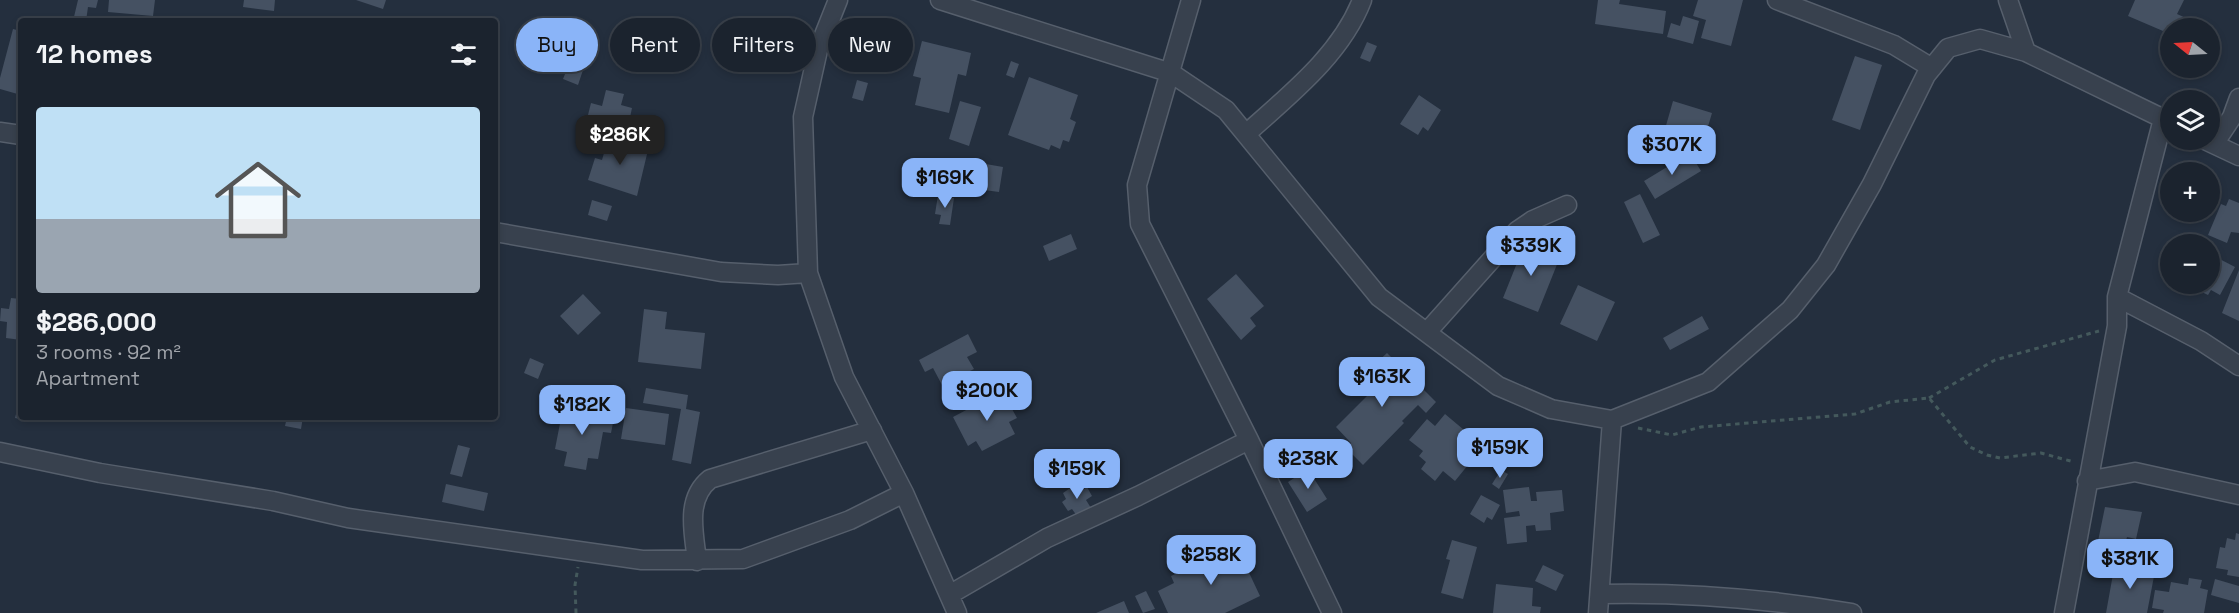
<!DOCTYPE html>
<meta charset="utf-8">
<style>
:root{--surface:#1b232e;--page:#282f3a;--text:#f1f3f6;--muted:#a0a4aa;--line:#39404a;--accent:#8ab4f8}
body{margin:0;font-family:"Space Grotesk",sans-serif;background:var(--page);color:var(--text);height:100vh;display:flex;flex-direction:column;font-size:22px;white-space:nowrap}
*{box-sizing:border-box;margin:0}
p{font-size:20px;color:var(--muted)}
.icon{flex:none;width:33px;height:33px;fill:none;stroke:currentColor;stroke-width:2;stroke-linecap:round;stroke-linejoin:round}
.map{position:relative;flex:1;overflow:hidden}
.panel{position:absolute;left:18px;top:18px;width:480px;height:402px;display:flex;flex-direction:column;background:var(--surface);border-radius:6px;box-shadow:0 3px 9px #0003,0 0 0 2px var(--line)}
.panel>*{flex:none}
.guide{position:absolute;left:516px;top:18px;width:570px;height:54px;display:flex;gap:12px}
.needle{width:39px;rotate:288deg}
.controls{position:absolute;left:2160px;top:18px;display:grid;gap:12px}
.controls a{display:grid;place-items:center;width:60px;height:60px;border-radius:50%;background:var(--surface);box-shadow:0 3px 9px #0003,0 0 0 2px var(--line);font-size:30px}
.price{position:absolute;translate:-50% -51px;padding:0 14px;border-radius:12px;background:var(--accent);color:#111;font-size:20px;line-height:39px;filter:drop-shadow(0 2px 3px #0008)}
.price::after{content:'';position:absolute;left:50%;top:36px;width:18px;height:14px;margin-left:-9px;background:inherit;clip-path:polygon(0 0,100% 0,50% 100%)}
.price.current{background:#222;color:#fff}
ul{padding:0;list-style:none}
li{display:grid;align-content:center;gap:12px;height:318px;padding:0 18px}
li span{display:grid;place-items:center;height:186px;border-radius:6px;color:#555}
li>.icon{margin-inline-start:auto}
span .icon{width:108px;height:108px;fill:#fffc;stroke-width:1}
li b{font-size:26px}
h2{display:flex;justify-content:space-between;align-items:center;height:72px;padding:0 18px;font-size:26px}
.chip{padding:0 21px;border-radius:27px;background:var(--surface);box-shadow:0 3px 9px #0003,0 0 0 2px var(--line);font-size:21px;line-height:54px}
.chip.current{background:var(--accent);color:#111}
.map>svg:first-child{display:block}
.building{fill:#455162}
.lines{fill:none;stroke-linecap:round;stroke-linejoin:round}
.minor-casing{stroke:#565f6c;stroke-width:21}
.path{stroke:#44595c;stroke-width:3;stroke-dasharray:4.5 4.5;stroke-linecap:butt}
.minor{stroke:#38414e;stroke-width:18}
</style>
<div class="map">
<svg width="2239" height="613" viewBox="0 0 2239 613">
<rect width="100%" height="100%" fill="#242f3e"/>
<path class="building" d="M78 0H98L96 8 88 7 86 21H73Z
M109 0H155L153 16 108 12Z
M244 0H275L274 11 243 7Z
M356 0H386L383 9Z
M1598 0H1620L1619 4 1666 11 1663 34 1595 24Z
M1698 0H1743L1731 46 1701 38 1706 20 1693 16Z
M2135 0H2184L2177 14 2186 18 2182 28H2170V34L2128 16Z
M1683 16 1699 21 1693 44 1667 37 1671 23 1680 26Z
M13 29 21 31V95L0 89V78Z
M922 41 971 53 966 76 958 74 949 113 915 105 921 78 913 76Z
M1367 42 1377 46 1370 62 1360 58Z
M1855 56 1882 65 1860 130 1832 120Z
M1011 61 1019 64 1014 78 1006 75Z
M569 64 583 70 578 85 563 79Z
M1029 77 1078 95 1070 119 1076 122 1069 142 1063 140 1060 149 1051 145 1049 150 1008 135Z
M857 80 868 83 863 101 852 98Z
M606 90 624 94 621 105 632 108 628 127 615 123 611 135 595 131 597 121 587 119 591 103 602 106Z
M1419 95 1441 110 1428 131 1423 127 1418 135 1400 124Z
M960 101 981 107 969 146 949 139Z
M1673 101 1712 113 1704 140 1665 129Z
M618 136 631 140 630 144 648 150 637 196 588 180 595 158 602 160 608 139 617 141Z
M1690 153 1701 171 1655 199 1644 181Z
M980 163 1003 167 999 192 977 189Z
M1640 194 1660 235 1643 243 1624 202Z
M938 195 954 198 950 225 939 224 941 215 935 214Z
M2229 199 2239 203V233L2231 232 2227 243 2208 235 2221 204 2226 206Z
M592 200 612 206 607 221 588 215Z
M1071 234 1077 249 1049 261 1043 246Z
M1525 243 1560 257 1538 312 1503 298Z
M2210 254 2235 267 2220 295 2211 290 2208 295 2185 284H2210Z
M2239 270V321L2222 313Z
M1236 274 1264 306 1250 318 1256 326 1241 340 1207 299Z
M1578 285 1615 302 1597 341 1560 324Z
M583 294 601 313 578 335 560 316Z
M11 298 21 299V340L6 338 7 322 0 321 1 308 9 309Z
M644 309 667 312 665 329 705 333 701 369 638 362Z
M1702 316 1709 329 1670 350 1663 338Z
M968 334 977 352 967 357 974 369 942 385 933 368 925 372 919 360Z
M1387 353 1436 402 1426 413 1418 405 1402 421 1404 423 1363 465 1346 448 1351 443 1336 427 1371 392 1359 379Z
M530 358 544 364 538 379 524 373Z
M646 388 688 395 686 409 700 412 691 464 672 460 681 409 643 403Z
M1002 391 1017 418 1009 422 1015 434 982 451 976 441 968 446 953 417Z
M18 406H21V417H38L37 422 15 418Z
M563 408 603 416 604 411 615 413 611 433 603 432 598 459 588 458 586 470 564 466 567 452 555 449Z
M626 408 669 414 665 445 621 439Z
M1445 414 1470 435 1463 442 1477 454 1455 481 1443 471 1435 481 1421 469 1426 462 1419 456 1423 451 1409 440 1427 419 1435 426Z
M287 417H303L301 429 285 426Z
M458 445 470 448 462 477 450 474Z
M1308 469 1327 499 1307 512 1288 482Z
M1501 470 1508 474 1499 489 1492 484Z
M446 484 488 493 484 511 442 502Z
M1076 484 1080 491 1087 487 1092 496 1086 500 1091 508 1077 516 1072 509 1068 511 1062 502 1066 499 1063 493Z
M1529 487 1531 501H1537L1536 492 1562 490 1564 511 1550 513 1551 530 1536 531 1535 525 1526 526 1527 542 1507 544 1504 518 1520 516 1519 511 1506 513 1503 490Z
M1481 495 1500 505 1492 520 1487 517 1484 523 1470 514Z
M2105 507 2142 512 2136 539 2127 537 2123 552 2097 546Z
M2236 533 2239 534V577L2227 575 2228 570 2216 568 2220 547 2225 548 2227 538 2235 540Z
M1452 540 1477 547 1463 599 1441 593 1450 560 1446 559Z
M1236 545 1260 596 1225 613H1168L1158 591 1174 583 1171 576Z
M2115 563 2155 571 2147 613H2106Z
M1543 565 1564 575 1556 591 1535 581Z
M2189 578 2202 580 2200 588 2208 590 2204 613H2163L2164 610 2152 608 2155 590 2169 592 2171 582 2188 585Z
M2215 579 2239 586V603L2211 595Z
M1496 584 1533 588 1532 606 1541 607 1540 613H1493Z
M1146 591 1155 609 1143 613 1135 596Z
M1124 601 1129 613H1096Z"/>
<g class="lines">
<g class="minor-casing">
<path id="minor" d="M838 0 818 50 803 117 808 273 844 377 904 493 957 613
M940 0 1171 73 1226 110 1379 297 1498 386 1551 409 1612 420 1708 382 1790 310 1826 265 1872 184 1926 75 1948 48 1980 39 2026 52 2170 122
M1191 0 1137 185 1140 224 1249 440 1332 613
M1777 0 1894 45 1932 68
M2008 0 2026 52
M0 132 21 135
M1246 134C1288 96 1341 55 1362 0
M2205 140 2239 156
M2214 144 2232 117 2239 98
M495 232 721 272 778 275 808 273
M2117 297 2201 341 2239 366
M1427 332 1517 231 1533 220 1567 205
M0 452 100 473 273 501 348 518 642 560 743 559 850 520 904 493
M2087 481 2135 472 2239 495
M697 561C694 533 685 499 710 479L872 430
M1601 594C1685 592 1769 599 1852 613
M949 595 1047 538 1138 496 1249 440
M1598 613 1612 420
M2064 613 2117 326V297L2163 119"/>
</g>
<path class="path" d="M1929 398 1995 360 2099 331
M1638 428 1672 435 1701 427 1855 414 1890 402 1929 398 1970 447 1987 455 2000 458 2041 453 2074 462
M576 613 575 585 578 567"/>
<use href="#minor" class="minor"/>
</g>
</svg>
<div class="controls">
<a><svg class="needle" viewBox="-14 -14 28 28"><path d="M0-13l5 13h-10z" fill="#e53935"/><path d="M0 13l5-13h-10z" fill="#a0a4aa"/></svg></a>
<a><svg class="icon" aria-label="layers" viewBox="0 0 24 24"><path d="M12 4l9 5-9 5-9-5zM3 14l9 5 9-5"/></svg></a>
<a>+</a>
<a>−</a>
</div>
<b class="price current" style="left:620px;top:166px">$286K</b>
<b class="price" style="left:1672px;top:176px">$307K</b>
<b class="price" style="left:945px;top:209px">$169K</b>
<b class="price" style="left:1531px;top:277px">$339K</b>
<b class="price" style="left:1382px;top:408px">$163K</b>
<b class="price" style="left:987px;top:422px">$200K</b>
<b class="price" style="left:582px;top:436px">$182K</b>
<b class="price" style="left:1500px;top:479px">$159K</b>
<b class="price" style="left:1308px;top:490px">$238K</b>
<b class="price" style="left:1077px;top:500px">$159K</b>
<b class="price" style="left:1211px;top:586px">$258K</b>
<b class="price" style="left:2130px;top:590px">$381K</b>
<div class="guide">
<a class="chip current">Buy</a>
<a class="chip">Rent</a>
<a class="chip">Filters</a>
<a class="chip">New</a>
</div>
<section class="panel">
<h2>12 homes<svg class="icon" aria-label="filters" viewBox="0 0 24 24"><path d="M4 7h16M4 17h16"/><circle cx="9" cy="7" r="2"/><circle cx="15" cy="17" r="2"/></svg></h2>
<ul>
<li><span style="background:linear-gradient(#bfe0f5 60%,#9aa5b1 0)"><svg class="icon" aria-label="home" viewBox="0 0 24 24"><path d="M3 11l9-7 9 7M6 9v11h12V9"/></svg></span><div><b>$286,000</b><p>3 rooms · 92 m²</p><p>Apartment</p></div></li>
</ul>
</section>
</div>
